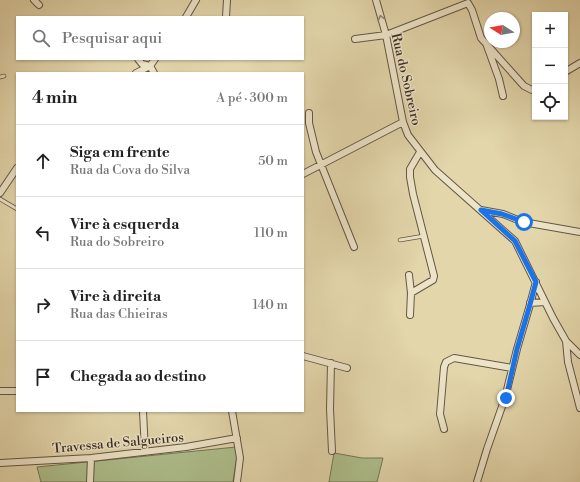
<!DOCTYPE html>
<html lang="pt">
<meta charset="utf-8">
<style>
body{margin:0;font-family:"Libre Bodoni",serif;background:#f2f2f2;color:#222}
.controls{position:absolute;right:12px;top:12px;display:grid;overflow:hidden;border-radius:0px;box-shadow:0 1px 3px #0004}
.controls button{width:36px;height:36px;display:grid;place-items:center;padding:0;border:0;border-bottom:1px solid #e0e0e0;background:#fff;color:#222;font:20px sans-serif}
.compass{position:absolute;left:484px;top:12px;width:36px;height:36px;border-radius:50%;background:#fff;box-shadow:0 1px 3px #0004;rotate:281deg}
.stop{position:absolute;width:12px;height:12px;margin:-9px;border:3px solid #1a73e8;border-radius:50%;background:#fff}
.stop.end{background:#1a73e8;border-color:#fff;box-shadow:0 1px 4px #0008}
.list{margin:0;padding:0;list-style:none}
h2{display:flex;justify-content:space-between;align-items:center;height:52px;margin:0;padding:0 16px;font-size:17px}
h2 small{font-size:13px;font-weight:400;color:#767676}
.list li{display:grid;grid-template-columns:26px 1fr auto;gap:12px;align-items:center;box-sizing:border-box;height:72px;padding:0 16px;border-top:1px solid #e0e0e0}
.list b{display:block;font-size:15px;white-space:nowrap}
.list p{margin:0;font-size:13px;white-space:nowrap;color:#767676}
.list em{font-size:13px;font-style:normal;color:#767676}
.icon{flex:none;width:22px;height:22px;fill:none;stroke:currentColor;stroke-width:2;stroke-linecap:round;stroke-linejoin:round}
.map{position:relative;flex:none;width:580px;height:482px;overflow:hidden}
.search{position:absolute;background:#fff;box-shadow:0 1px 3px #0004;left:16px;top:16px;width:288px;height:44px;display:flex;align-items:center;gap:10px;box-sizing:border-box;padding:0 14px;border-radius:0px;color:#767676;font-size:15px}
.panel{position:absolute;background:#fff;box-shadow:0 1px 3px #0004;left:16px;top:72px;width:288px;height:340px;border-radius:0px}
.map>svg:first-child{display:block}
.green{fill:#aebf8d;stroke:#747658}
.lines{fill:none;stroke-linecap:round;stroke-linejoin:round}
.lane-casing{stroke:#645646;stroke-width:4.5}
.street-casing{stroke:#645646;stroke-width:8}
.lane{stroke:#ede4c8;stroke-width:3}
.street{stroke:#ede4c8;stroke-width:6}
.oneway{stroke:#938876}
.route{stroke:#1a73e8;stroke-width:5}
.labels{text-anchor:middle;stroke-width:3;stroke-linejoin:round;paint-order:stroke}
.street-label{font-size:13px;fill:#392c24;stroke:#ede4c8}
</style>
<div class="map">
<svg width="580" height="482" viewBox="0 0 580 482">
<rect width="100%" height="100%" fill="#e3d6ab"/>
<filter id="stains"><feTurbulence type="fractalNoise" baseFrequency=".005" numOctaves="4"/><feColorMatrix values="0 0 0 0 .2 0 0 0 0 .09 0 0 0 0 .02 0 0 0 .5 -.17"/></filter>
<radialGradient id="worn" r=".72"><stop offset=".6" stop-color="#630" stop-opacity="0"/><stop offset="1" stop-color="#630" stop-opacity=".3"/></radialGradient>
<!-- green -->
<path class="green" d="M 236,447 L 237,456 L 233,482 L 41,482 L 37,467 Z
M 334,453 L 362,458 L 383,458 L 377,482 L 329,482 Z"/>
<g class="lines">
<!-- lane casing -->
<g class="lane-casing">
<path id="lane" d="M 0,77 L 4,76
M 0,199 L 17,209
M 400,240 L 424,236"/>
</g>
<!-- street casing -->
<g class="street-casing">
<path id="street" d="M 34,0 L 39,5
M 376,0 L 386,35 L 403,122 L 408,135 L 435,170 L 515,241 L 553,318 L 566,341 L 580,355
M 186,17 L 196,0
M 226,17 L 227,0
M 355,39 L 386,35 L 468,3 L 472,10 L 481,38 L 524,86 L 532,90 L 535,89
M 487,46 L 499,79 L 503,96
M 138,59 L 142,64 L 150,66
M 150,66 L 154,73
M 565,72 L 580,63
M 136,73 L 150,66 L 155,59
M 309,113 L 309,123 L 316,152 L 354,247
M 303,174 L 403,122
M 0,193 L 17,168
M 481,210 L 503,214 L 523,222 L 580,232
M 409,275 L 411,293 L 410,315
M 411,293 L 433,280 L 434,276 L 413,194 L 410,177 L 410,169 L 420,152
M 530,303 L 545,302
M 566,341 L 568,362 L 580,408
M 303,356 L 347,368
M 331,363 L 330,409 L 332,451
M 0,391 L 17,391
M 143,411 L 145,452
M 232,411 L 240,458 L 237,482
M 444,429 L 440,414 L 444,367 L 446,362 L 454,358 L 512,368
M 0,463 L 91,458 L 186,447 L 237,438
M 90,482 L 91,458
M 477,482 L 487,449 L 505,398 L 517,349 L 529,308 L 536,282"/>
</g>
<!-- lane -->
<use href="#lane" class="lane"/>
<!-- street -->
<use href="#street" class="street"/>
</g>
<!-- one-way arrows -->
<defs><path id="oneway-chevron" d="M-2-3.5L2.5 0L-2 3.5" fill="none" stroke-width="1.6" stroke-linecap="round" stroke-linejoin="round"/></defs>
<use class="oneway" href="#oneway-chevron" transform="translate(381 18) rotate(-105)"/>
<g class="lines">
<!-- route -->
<path class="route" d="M 506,398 L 517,349 L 529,308 L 536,282 L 515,241 L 481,210 L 502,214 L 524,222"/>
</g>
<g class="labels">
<!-- street labels -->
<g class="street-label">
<text transform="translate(407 79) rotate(77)" y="5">Rua do Sobreiro</text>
<text transform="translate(118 442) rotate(-5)" y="5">Travessa de Salgueiros</text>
</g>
</g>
<rect width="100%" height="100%" filter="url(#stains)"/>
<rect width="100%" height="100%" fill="url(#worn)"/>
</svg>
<div class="controls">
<button>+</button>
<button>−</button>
<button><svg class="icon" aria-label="locate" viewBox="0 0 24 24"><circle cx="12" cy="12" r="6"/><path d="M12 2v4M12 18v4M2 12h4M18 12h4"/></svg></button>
</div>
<svg class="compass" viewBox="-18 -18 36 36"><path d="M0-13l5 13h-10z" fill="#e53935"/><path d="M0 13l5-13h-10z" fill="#767676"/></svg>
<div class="stop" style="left:524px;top:222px"></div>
<div class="stop end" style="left:506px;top:398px"></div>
<div class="search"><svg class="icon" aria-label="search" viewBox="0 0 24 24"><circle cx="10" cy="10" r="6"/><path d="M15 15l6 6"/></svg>Pesquisar aqui</div>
<section class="panel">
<h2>4 min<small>A pé · 300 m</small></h2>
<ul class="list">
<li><svg class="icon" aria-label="ahead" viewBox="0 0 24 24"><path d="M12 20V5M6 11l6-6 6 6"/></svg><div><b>Siga em frente</b><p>Rua da Cova do Silva</p></div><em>50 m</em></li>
<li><svg class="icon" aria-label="left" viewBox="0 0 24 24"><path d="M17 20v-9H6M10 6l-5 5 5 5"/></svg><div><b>Vire à esquerda</b><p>Rua do Sobreiro</p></div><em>110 m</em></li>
<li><svg class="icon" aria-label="right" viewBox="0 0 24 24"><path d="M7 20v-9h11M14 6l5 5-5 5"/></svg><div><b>Vire à direita</b><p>Rua das Chieiras</p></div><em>140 m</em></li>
<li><svg class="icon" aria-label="arrive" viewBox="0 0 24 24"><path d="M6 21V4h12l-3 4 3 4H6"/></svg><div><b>Chegada ao destino</b></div></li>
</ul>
</section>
</div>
